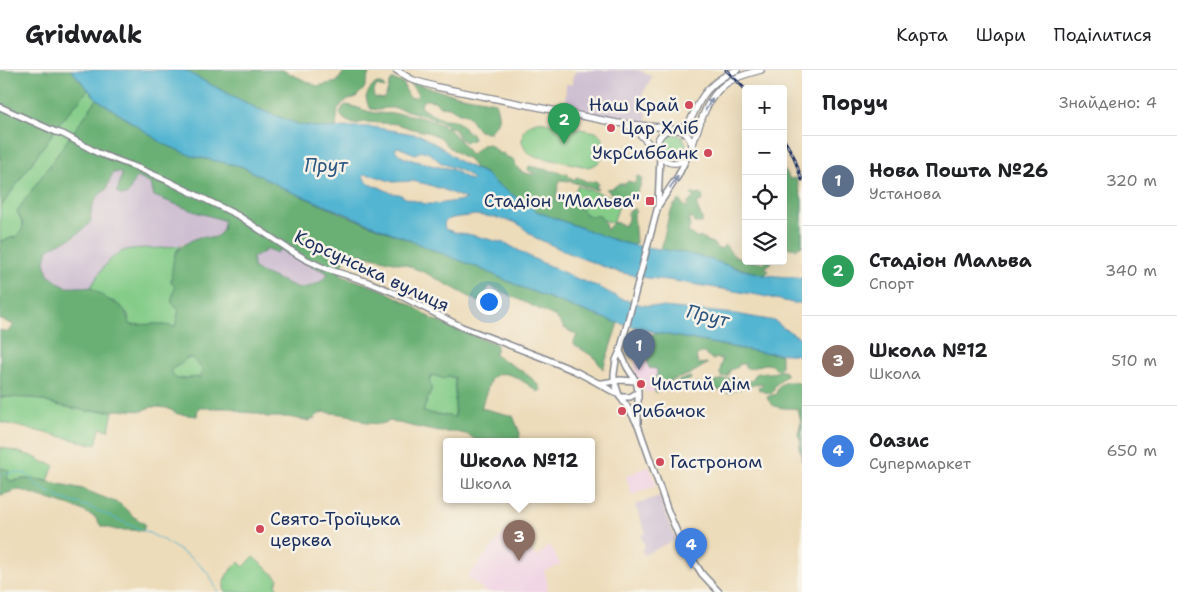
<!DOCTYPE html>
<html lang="uk">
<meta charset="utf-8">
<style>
body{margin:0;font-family:"Shantell Sans",sans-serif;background:#f2f2f2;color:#202124}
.controls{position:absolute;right:15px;top:15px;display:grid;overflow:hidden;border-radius:5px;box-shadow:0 5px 20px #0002}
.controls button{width:45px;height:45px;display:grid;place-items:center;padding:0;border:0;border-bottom:1px solid #e0e0e0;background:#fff;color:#202124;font:25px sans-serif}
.you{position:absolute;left:488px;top:231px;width:18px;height:18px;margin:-12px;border:4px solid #fff;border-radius:50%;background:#1a73e8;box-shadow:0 0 0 8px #1a73e833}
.badge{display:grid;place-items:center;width:32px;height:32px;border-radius:50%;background:#d1495b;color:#fff;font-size:16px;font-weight:700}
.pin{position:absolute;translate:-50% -41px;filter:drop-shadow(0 1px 2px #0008)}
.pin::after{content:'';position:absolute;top:26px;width:18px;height:15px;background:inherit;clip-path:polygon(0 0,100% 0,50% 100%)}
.popup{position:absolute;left:443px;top:368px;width:152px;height:65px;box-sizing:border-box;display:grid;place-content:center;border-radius:5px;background:#fff;filter:drop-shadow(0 1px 4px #0005);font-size:16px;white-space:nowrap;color:#757577}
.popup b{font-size:19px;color:#202124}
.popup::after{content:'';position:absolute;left:50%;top:100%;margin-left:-10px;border:10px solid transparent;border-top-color:#fff}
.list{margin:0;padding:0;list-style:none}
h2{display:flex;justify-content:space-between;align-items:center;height:65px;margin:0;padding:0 20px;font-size:21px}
h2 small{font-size:16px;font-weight:400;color:#757577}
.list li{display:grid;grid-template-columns:32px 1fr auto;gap:15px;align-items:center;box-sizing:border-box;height:90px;padding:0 20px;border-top:1px solid #e0e0e0}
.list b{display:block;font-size:19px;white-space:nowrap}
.list p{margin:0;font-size:16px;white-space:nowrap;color:#757577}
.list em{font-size:16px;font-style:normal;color:#757577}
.icon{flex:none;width:28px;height:28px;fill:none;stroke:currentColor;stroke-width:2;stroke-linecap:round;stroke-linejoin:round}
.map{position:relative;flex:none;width:802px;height:522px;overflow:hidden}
header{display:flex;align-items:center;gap:30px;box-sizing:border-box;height:70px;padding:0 25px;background:#fff;border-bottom:1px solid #e0e0e0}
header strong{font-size:24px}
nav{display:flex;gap:28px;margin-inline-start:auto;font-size:18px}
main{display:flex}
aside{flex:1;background:#fff}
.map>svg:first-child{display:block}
.built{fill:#f0d0e4}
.industrial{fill:#cebed1}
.green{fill:#84cc88;stroke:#507e73}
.forest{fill:#6bb074;stroke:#437069;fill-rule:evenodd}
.water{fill:#53b5d1;stroke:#377298;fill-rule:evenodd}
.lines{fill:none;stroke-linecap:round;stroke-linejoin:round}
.stream{stroke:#53b5d1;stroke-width:1}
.major-casing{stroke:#84868c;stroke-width:8}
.highway-casing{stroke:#84868c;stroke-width:8}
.major{stroke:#fff;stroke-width:5}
.highway{stroke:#fff;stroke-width:5.5}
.rail-casing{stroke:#1b2f5e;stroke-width:3}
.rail{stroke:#f7f3e8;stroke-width:1;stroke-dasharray:4;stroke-linecap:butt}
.oneway{fill:#8d97ae}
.poi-dot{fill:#d1495b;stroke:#f7f3e8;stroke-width:2}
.labels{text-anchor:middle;stroke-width:5;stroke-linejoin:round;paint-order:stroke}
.poi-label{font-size:18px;fill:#1b2f5e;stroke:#f7f3e8;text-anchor:start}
.street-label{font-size:18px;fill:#1b2f5e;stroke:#f7f3e8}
.water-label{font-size:19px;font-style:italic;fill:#2c5780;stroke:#f7f3e8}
</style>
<header>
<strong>Gridwalk</strong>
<nav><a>Карта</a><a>Шари</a><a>Поділитися</a></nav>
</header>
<main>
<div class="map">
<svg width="802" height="522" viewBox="0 0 802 522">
<rect width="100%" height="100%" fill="#f7f3e8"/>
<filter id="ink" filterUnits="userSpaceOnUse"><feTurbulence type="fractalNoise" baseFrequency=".02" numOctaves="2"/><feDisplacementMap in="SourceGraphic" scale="10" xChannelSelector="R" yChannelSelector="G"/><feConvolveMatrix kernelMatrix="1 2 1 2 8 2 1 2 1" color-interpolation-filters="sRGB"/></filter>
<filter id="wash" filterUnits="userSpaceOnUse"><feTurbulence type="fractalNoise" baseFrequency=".0096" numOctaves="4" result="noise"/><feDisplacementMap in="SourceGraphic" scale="20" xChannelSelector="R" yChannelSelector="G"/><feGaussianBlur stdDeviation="1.12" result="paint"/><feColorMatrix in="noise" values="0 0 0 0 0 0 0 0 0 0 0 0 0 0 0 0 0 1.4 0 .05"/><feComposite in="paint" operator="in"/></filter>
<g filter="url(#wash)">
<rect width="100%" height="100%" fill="#eddcba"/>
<!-- built -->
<path class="built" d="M 635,287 L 642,291 L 647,289 L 649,298 L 657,299 L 657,306 L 656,306 L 655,322 L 649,322 L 643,321 L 638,311 L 635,303 Z
M 649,396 L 656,415 L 632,425 L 626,406 Z
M 508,458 L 537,487 L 549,475 L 554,482 L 560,495 L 544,501 L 547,510 L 548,522 L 486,522 L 467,507 Z"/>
<!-- industrial -->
<path class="industrial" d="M 578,0 L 639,0 L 652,7 L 642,25 L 641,32 L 646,37 L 647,56 L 565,43 L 566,14 L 572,14 L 573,5 Z
M 119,102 L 122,104 L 121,109 L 132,113 L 137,107 L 151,114 L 178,134 L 196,142 L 224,150 L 225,154 L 224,158 L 218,165 L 212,168 L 202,166 L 181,175 L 112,188 L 103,199 L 90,218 L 65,217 L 47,204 L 45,191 L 48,179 L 75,166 L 91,150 L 89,143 L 95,132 L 101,123 L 107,120 L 113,103 Z
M 280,178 L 292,187 L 311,196 L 328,203 L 326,207 L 318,213 L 304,218 L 299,218 L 258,201 L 253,198 L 253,187 L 262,183 L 267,179 Z
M 659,426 L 670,456 L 676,469 L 644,485 L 641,480 L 645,477 L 641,465 L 646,463 L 635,435 Z"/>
<!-- green -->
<path class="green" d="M 88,20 L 97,29 L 17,141 L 23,154 L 22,161 L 15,167 L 0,171 L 0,138 L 62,50 Z
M 539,51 L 596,62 C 612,74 607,93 588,97 L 533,86 L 528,83 L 525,79 L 522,72 L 523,62 L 529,55 Z
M662 76a12 12 0 1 1 24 0a12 12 0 1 1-24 0Z
M 577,116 L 621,130 L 613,153 L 569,139 Z
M 181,175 L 175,183 L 175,217 L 179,239 L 175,257 L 158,254 L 132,255 L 129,253 L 128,244 L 115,232 L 105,229 L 98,222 L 90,218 C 98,206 105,192 117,184 C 129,176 148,179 162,178 C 169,177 175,176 181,175 Z
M 187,288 L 192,288 L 202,299 L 201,307 L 176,309 L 170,300 L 181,294 Z
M 432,305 L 445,308 L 447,306 L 455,308 L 455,347 L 423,342 L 432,317 L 429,312 Z
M 0,327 L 34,328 L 56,335 L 87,341 L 113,341 L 109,360 L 100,358 L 96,375 L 0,352 Z
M 0,377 L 32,386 L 43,392 L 54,395 L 48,411 C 35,408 25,408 13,411 L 7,409 L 6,399 L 0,398 Z
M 253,487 L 278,508 L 276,515 L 279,522 L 225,522 C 221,507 229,502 239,492 L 244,497 Z"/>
<!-- forest -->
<path class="forest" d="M 0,0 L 71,0 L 88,20 L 62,50 L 0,138 Z
M 185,0 L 282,0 L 317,16 L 337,12 L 345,0 L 370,0 L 364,19 L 356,27 L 344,32 L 338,39 L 336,57 L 323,58 L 300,55 L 258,39 L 200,9 Z
M 393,9 L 404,14 L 405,19 L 410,28 L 417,27 L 418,24 L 409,12 C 422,15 435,20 448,23 C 464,27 480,29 495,32 C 497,38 500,47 497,53 C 495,56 491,59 489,63 L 479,61 L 473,54 L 471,49 L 464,43 L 459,43 L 449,37 L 440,36 L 434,31 L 428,30 L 424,30 L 422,32 L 421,38 L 429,43 L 439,48 L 454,50 L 462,55 L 467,62 L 472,63 L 473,68 L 472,71 L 465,72 L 459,68 L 454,58 L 447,57 L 446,54 L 420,44 L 396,38 L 385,38 L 380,40 L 371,39 L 368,35 L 366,27 L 370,19 L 376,13 L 383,15 L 385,18 L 376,16 L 373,24 L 375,28 L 379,28 L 383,29 C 390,22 386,15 393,9 Z
M 97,29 L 164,74 L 192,86 L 241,96 L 285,119 L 340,143 L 479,198 L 521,217 L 573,237 L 618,253 L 603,299 L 594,287 L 573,274 L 577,265 L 564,258 L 556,247 L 490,216 L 479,232 L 426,203 L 406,195 L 347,181 L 340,205 L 383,220 L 413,236 L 432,249 L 454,259 L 497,274 L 495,285 C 507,293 537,307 541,320 L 538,322 C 529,315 511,301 499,304 C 496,305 494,307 491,308 L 481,338 L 513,346 L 520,363 L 519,372 L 478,372 L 469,365 L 457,362 L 441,362 L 424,359 L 390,351 L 381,354 L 367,353 L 349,345 L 324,342 L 319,344 L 314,349 L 309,351 L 288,347 L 267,347 L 256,343 L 240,342 L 233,338 L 198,338 L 197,346 L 178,344 L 167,338 L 159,337 L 150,337 L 143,341 L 127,340 L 87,341 L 56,335 L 34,328 L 0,327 L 0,260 L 7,262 L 14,255 L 0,249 L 0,171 L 15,167 L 22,161 L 23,154 L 17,141 ZM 119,102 L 122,104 L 117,122 L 120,125 L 126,125 C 133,119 130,115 137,107 L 151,114 L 154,126 L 196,142 L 223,150 C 226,158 220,166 212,168 C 208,168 204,166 200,167 C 194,168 181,176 177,181 C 172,187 172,204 171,212 L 175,217 L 171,232 L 179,239 L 175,257 L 158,254 L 132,255 L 129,253 C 126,236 120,236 107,229 C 101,226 97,220 91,218 C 82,215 71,219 64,216 C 58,213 53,208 48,205 L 45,191 L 48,179 C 64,171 80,166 91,151 C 89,139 96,125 106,120 L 113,103 ZM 268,179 L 277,183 L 280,179 L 292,187 L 328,203 C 323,213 309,218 299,218 L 258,201 L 253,198 L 253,187 L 262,183 ZM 187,288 L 192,288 L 202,299 L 201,307 L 176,309 L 170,300 L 181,294 ZM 432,305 L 445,309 L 448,306 L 455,308 L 455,347 L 423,342 L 432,317 L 429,312 Z
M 346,35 C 356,36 366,42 376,43 C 385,44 395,43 404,44 C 417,46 446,53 454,64 C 460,70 465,78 471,85 L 482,75 L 489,74 L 500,84 L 503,83 L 505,86 L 513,89 C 514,91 515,94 517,97 C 520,103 530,105 536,104 L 528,100 L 529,96 L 567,104 L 573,110 L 577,107 L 588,112 L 596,111 L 599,114 L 595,116 L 598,118 L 597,120 L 569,111 L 561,110 L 558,116 L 556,130 L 581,139 C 585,146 592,147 599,145 L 605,153 L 606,159 L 607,160 C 613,151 615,151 624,156 L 628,150 L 628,142 L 635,138 L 636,141 L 634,144 L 634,147 L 636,173 L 632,175 L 598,165 L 583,158 L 552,148 L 538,142 L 509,124 L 495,113 L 486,104 L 475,98 L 468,88 L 463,87 L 449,77 L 440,67 L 427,62 L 409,58 L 398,54 L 366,52 L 353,54 L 345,50 L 342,47 L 340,43 L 343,37 Z
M 783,99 L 788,105 L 788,107 L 791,109 L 796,108 L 802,130 L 802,176 L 796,179 L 785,177 L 783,179 L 783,157 L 786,154 L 786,151 L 783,138 Z
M 640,106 L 642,109 C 638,132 621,134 606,119 L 613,118 L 618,114 L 625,114 L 628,111 L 634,113 L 636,112 L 636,107 Z
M 693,123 L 697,125 L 700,124 L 702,125 L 703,130 L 697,133 C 696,141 704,146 702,153 L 694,153 L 692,148 L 688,148 L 690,155 L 688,162 L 698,169 L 699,167 L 714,174 L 716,178 L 721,179 L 725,175 L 734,186 L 746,189 L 746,191 L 764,193 L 766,191 L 773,191 L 765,197 L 768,201 L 765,205 C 730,197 697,184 661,180 L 669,145 L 674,135 L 680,130 L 685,137 L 689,136 L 687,133 L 694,128 L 691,125 Z
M 658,263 L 736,278 L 781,285 L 781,297 L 778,300 C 776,299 773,297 771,295 C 762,291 754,301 745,298 L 745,294 L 739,294 L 738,297 L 730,300 L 728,306 L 721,307 L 720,303 L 722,289 L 717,288 L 713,290 L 704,283 L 700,283 L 696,287 L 698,293 L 699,294 L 707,293 L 707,294 L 690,304 L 664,313 L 658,322 L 655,322 L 656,306 L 657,306 L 657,299 L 649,298 L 647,290 L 642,291 L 635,287 L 636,285 L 633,283 L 632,280 L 641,276 L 642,267 Z
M 779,301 L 783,301 L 786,303 L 786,305 L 774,317 L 774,320 L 771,324 L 759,320 L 758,317 L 763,315 L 762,313 C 751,316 740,317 730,323 L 707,317 L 701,318 L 668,320 L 665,320 L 664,319 L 665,317 L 671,313 L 690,307 L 691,308 L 691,309 L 681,314 L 683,316 L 694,315 L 699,313 L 701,315 L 713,314 L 714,311 L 733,308 L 747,312 L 753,310 L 755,304 C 764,301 769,305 779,301 Z
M 785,312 L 794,312 L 802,314 L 802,391 L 801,382 L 799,379 L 801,371 L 798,365 L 801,353 L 798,339 C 786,337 772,341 767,327 L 776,324 L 779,316 Z
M 0,398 L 6,399 L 9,401 L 7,409 L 12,411 L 22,409 L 37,409 L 83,419 L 120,434 L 134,447 L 145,454 L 143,461 L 132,460 L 117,460 L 101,456 L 95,447 L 79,439 L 21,420 C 13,420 8,424 0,425 Z"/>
<!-- water -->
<path class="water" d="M 71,0 L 185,0 L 200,9 L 258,39 L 300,55 L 323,58 L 351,57 L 372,57 L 420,65 L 442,78 L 460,92 L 486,104 L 495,113 L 538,142 L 617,171 L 632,175 L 680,182 L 706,188 L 736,198 L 765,205 L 802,208 L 802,233 L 793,233 L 758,225 L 668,210 L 648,208 L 618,202 L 573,185 L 534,167 L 520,155 L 514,152 L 493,147 L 475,145 L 453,148 L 447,150 L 444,153 L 445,159 L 454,162 L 472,165 L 507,174 L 532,188 L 580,210 L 599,217 L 619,228 L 642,235 L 736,244 L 775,251 L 782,257 L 802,269 L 802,285 L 759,282 L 658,263 L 618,253 L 573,237 L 521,217 L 479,198 L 431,179 L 285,119 L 241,96 L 192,86 L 164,74 L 97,29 ZM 398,77 L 415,84 C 420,82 423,80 427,82 C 432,84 436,89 440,92 C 451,98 465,100 473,109 L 472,110 L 468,109 L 453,100 L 447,98 L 438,97 L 405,88 C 401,86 397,83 395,79 ZM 365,104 L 375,106 L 393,112 L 412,111 L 426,114 L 442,119 L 466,129 L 465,130 L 435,134 L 426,134 L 406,128 L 399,124 L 391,123 L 379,117 L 373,116 L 366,111 L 363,106 Z"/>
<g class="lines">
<!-- stream -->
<path class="stream" d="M 0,405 L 15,402 L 27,404 L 39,417 L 60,428 L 89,437 L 149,463 L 165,471 L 194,490 L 209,504 L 218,522"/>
</g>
</g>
<g filter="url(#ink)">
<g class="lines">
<!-- major casing -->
<g class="major-casing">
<path id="major" d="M 0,37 L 56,62 L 63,64 L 98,83 L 138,98 L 166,110 L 239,146 L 290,180 L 305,189 L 324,198 L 368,212 L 395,223 L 462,257 L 546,289 L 575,301 L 596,312 L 619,325
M 660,86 L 658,136 L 620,281 L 616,290 L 614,304 L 614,310 L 619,325 L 630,341 L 638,355 L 668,441 L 680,469 L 702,504 L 719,522
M 658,136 L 678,106 L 688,85
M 620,281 L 627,297 L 636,311 L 638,321 L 638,354
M 599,313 L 603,313 L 620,310 L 636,311
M 620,327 L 630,327 L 637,323"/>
</g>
<!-- highway casing -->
<g class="highway-casing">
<path id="highway" d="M 396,0 L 413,10 L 437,17 L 617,53 L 659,57 L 672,60
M 628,55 L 639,63 L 657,82
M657 76a17 17 0 1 1 34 0a17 17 0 1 1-34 0Z
M 677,60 C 694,53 692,43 701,29 C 709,16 722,6 737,0
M 691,79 C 700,55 706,23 732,10 C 741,5 751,3 761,0"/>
</g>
<!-- major -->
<use href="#major" class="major"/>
<!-- highway -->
<use href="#highway" class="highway"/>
<!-- rail casing -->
<g class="rail-casing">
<path id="rail" d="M 726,0 L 746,20
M 783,68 L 794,87 L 802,110"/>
</g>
<!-- rail -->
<use href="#rail" class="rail"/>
</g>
<!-- one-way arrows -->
<defs><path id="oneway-solid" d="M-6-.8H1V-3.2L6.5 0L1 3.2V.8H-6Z" transform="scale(1.25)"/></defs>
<g class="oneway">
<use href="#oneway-solid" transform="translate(709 34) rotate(-60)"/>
<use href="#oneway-solid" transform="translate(674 112) rotate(-55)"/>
</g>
</g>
<!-- markers -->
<g class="poi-dot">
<circle cx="689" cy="35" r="5"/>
<circle cx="611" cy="58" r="5"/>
<circle cx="708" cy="83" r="5"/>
<rect x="645" y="126" width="10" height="10" rx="2.5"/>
<circle cx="641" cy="314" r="5"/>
<circle cx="622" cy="341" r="5"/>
<circle cx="660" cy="392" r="5"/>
<circle cx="260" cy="459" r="5"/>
</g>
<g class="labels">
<!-- poi labels -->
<g class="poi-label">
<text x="679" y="41" text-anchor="end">Наш Край</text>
<text x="621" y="64">Цар Хліб</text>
<text x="698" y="89" text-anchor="end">УкрСиббанк</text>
<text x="640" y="137" text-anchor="end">Стадіон "Мальва"</text>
<text x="651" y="320">Чистий дім</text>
<text x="632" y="347">Рибачок</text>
<text x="670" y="398">Гастроном</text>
<text x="270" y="455">Свято-Троїцька<tspan x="270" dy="21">церква</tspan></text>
</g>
<!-- street labels -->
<g class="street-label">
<text transform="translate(372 201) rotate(25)" y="6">Корсунська вулиця</text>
</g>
<!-- water labels -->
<g class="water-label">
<text x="326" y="102">Прут</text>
<text transform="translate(708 245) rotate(13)" y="7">Прут</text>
</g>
</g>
</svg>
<div class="controls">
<button>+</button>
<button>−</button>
<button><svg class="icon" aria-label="locate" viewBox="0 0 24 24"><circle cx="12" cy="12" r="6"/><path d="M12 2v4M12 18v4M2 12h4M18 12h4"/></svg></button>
<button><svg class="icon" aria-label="layers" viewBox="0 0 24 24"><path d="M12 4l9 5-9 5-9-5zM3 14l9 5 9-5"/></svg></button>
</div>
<div class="you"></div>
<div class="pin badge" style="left:639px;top:300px;background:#5c6f8a">1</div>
<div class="pin badge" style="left:564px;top:74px;background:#2e9e5b">2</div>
<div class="pin badge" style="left:519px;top:491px;background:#8d6e63">3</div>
<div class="popup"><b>Школа №12</b>Школа</div>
<div class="pin badge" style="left:691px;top:499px;background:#3f7fe0">4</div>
</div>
<aside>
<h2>Поруч<small>Знайдено: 4</small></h2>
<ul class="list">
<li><span class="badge" style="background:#5c6f8a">1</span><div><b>Нова Пошта №26</b><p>Установа</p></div><em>320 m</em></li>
<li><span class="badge" style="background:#2e9e5b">2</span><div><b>Стадіон Мальва</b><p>Спорт</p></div><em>340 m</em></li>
<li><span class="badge" style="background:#8d6e63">3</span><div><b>Школа №12</b><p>Школа</p></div><em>510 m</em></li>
<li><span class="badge" style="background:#3f7fe0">4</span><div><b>Оазис</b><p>Супермаркет</p></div><em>650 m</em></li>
</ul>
</aside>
</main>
